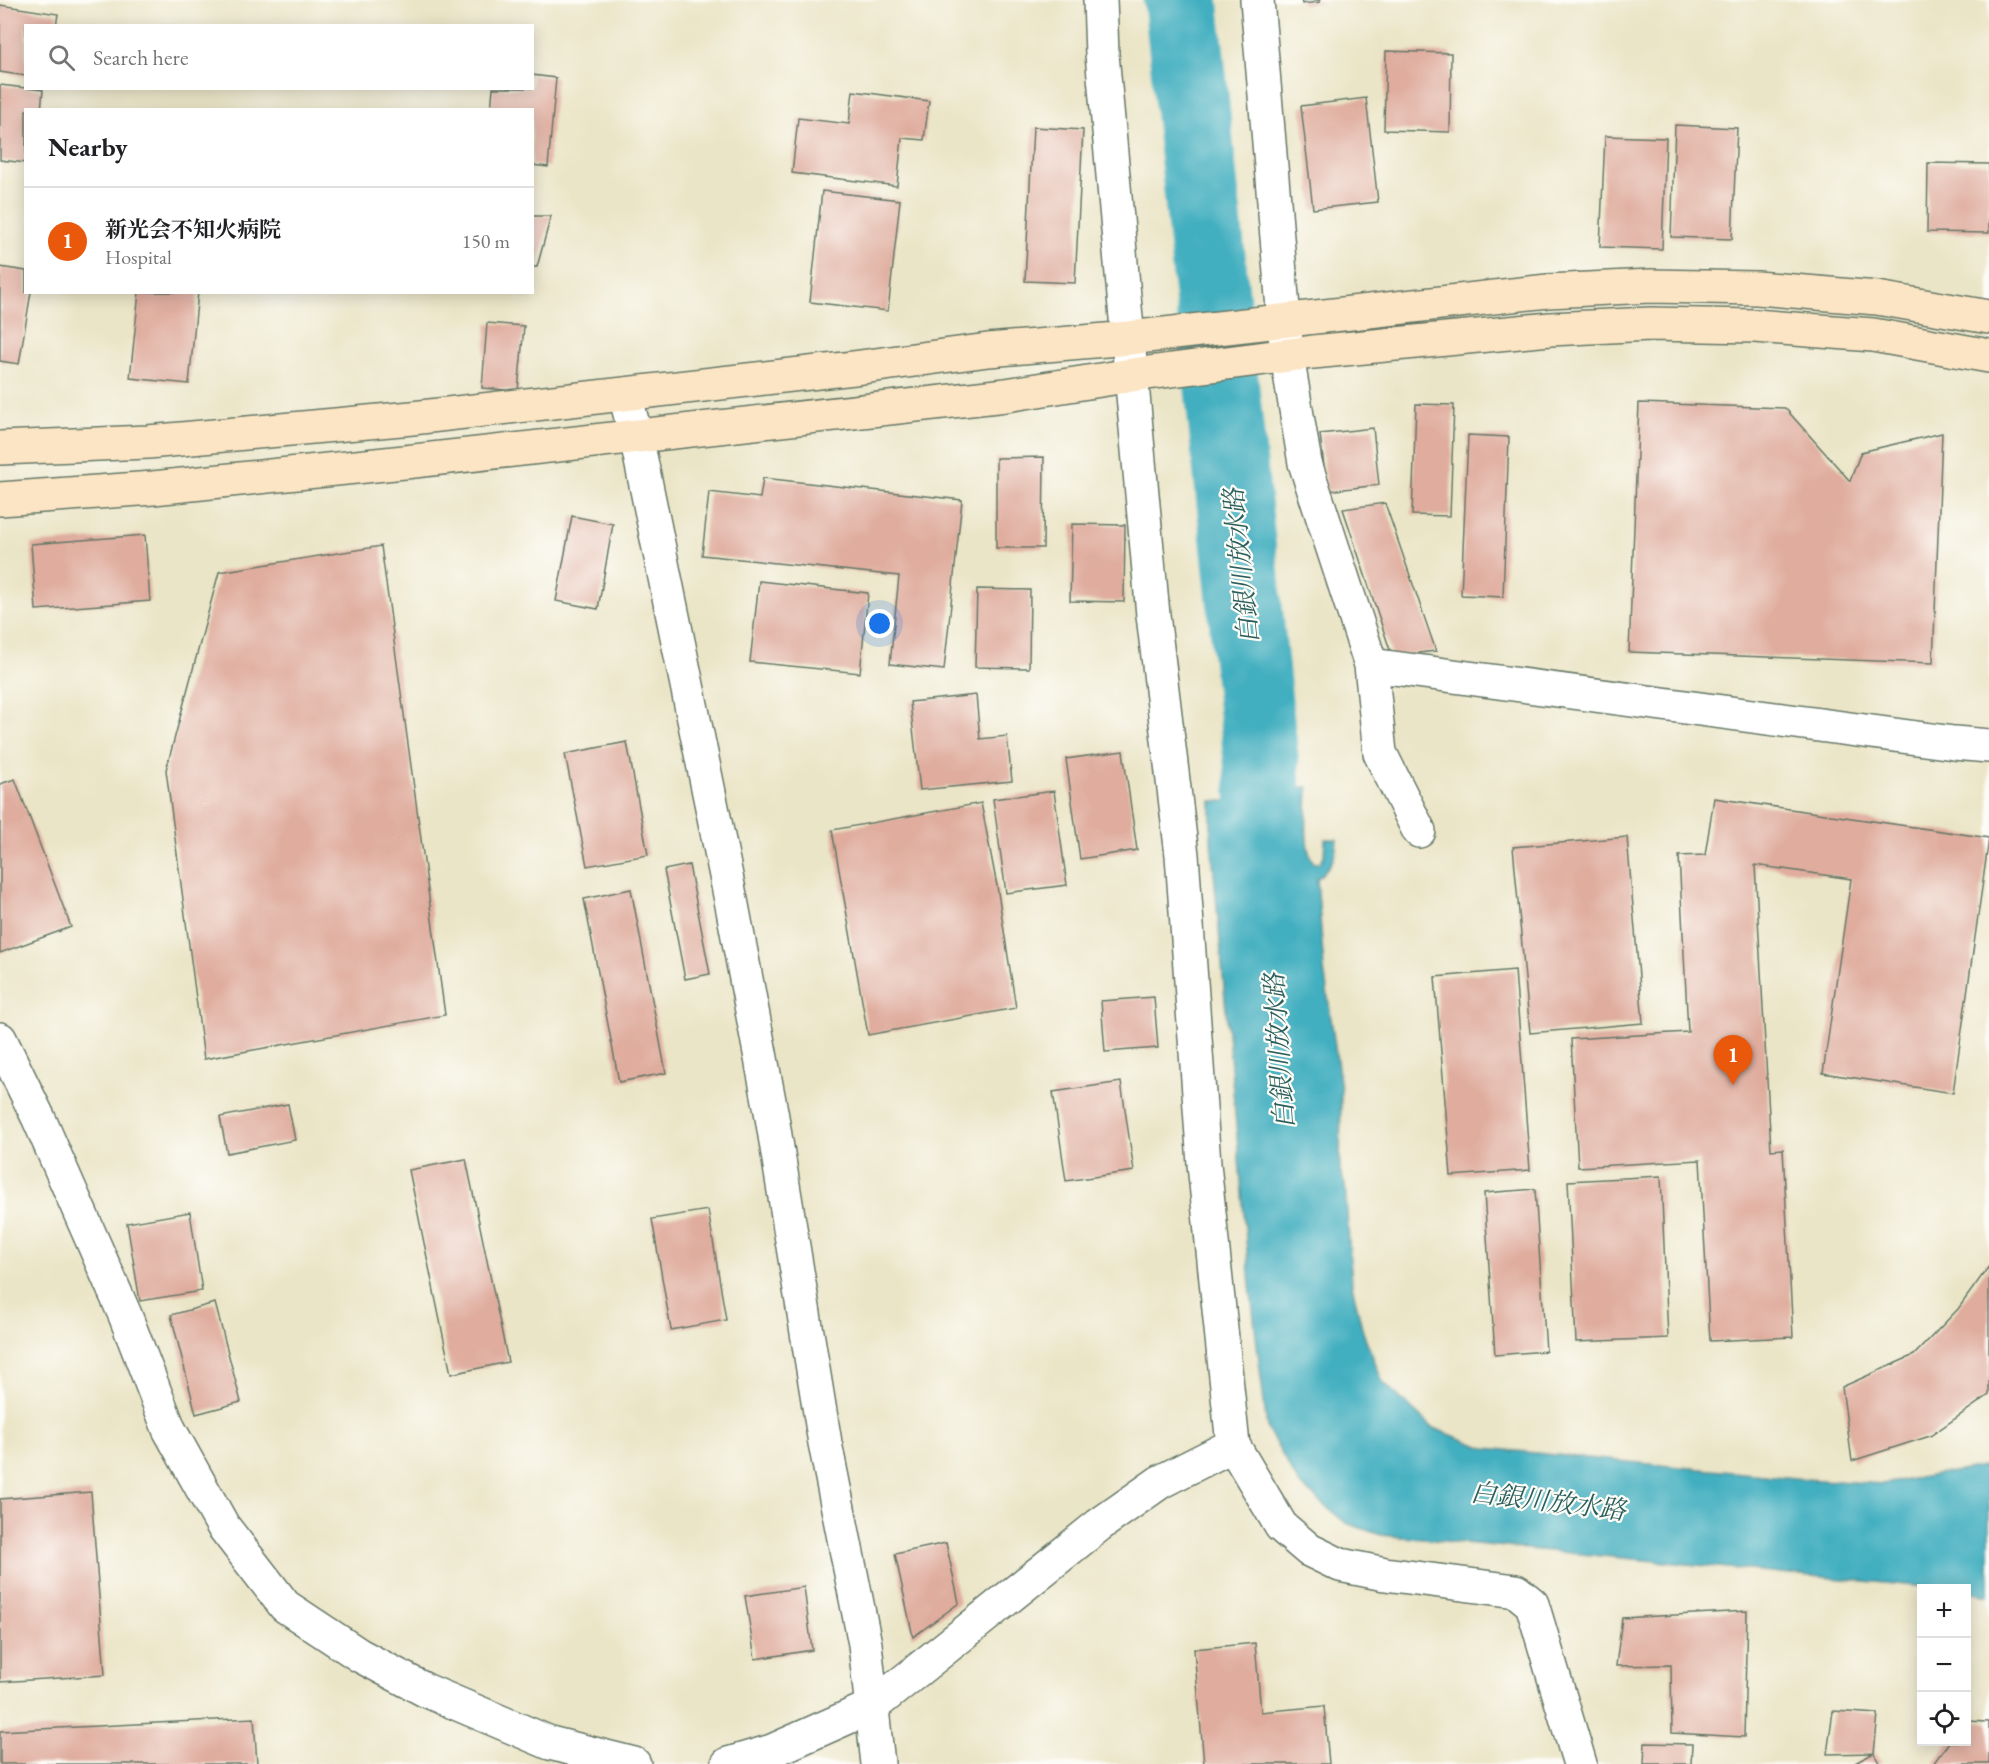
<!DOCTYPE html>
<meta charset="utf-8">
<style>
body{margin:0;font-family:"EB Garamond","Noto Serif JP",serif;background:#f6f6f6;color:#202124}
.controls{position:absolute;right:18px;bottom:18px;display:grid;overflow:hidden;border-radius:0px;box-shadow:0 3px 15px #0003}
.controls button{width:54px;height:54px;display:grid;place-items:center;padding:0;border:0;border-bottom:2px solid #e0e0e0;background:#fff;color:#202124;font:30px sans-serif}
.you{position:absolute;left:880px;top:624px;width:21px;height:21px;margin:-15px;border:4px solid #fff;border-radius:50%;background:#1a73e8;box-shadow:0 0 0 9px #1a73e833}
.badge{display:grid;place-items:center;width:39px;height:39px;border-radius:50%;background:#ea580c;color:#fff;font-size:20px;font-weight:700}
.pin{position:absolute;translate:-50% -50px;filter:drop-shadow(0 2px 3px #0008)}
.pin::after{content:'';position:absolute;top:32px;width:21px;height:18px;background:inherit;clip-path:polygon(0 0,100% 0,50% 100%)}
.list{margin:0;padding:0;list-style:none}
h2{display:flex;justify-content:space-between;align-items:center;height:78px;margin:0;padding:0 24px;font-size:26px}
h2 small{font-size:20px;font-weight:400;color:#757577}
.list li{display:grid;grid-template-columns:39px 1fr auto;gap:18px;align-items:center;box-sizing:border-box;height:108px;padding:0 24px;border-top:2px solid #e0e0e0}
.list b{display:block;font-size:22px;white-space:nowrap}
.list p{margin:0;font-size:20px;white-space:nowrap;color:#757577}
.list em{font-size:20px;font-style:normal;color:#757577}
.icon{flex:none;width:33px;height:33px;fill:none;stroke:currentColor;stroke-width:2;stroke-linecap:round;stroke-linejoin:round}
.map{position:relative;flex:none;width:1989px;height:1764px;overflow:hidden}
.search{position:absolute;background:#fff;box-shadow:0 3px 15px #0003;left:24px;top:24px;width:510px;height:66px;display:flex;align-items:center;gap:15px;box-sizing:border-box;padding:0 21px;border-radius:0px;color:#757577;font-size:22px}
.panel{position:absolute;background:#fff;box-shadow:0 3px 15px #0003;left:24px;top:108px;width:510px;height:186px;border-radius:0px}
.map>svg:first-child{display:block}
.water{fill:#42afc0;stroke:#30767a;stroke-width:1.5}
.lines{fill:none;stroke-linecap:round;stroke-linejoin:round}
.river{stroke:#42afc0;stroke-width:75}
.building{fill:#dfac9d}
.street-casing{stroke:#667867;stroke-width:36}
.secondary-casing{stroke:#667867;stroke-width:36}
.street{stroke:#fff;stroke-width:33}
.secondary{stroke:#fce5c4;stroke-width:33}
.labels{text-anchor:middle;stroke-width:4.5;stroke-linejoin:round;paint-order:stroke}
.water-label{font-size:26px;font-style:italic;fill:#2a5f5e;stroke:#fdfcf7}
</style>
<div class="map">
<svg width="1989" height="1764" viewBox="0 0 1989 1764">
<rect width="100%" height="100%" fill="#fdfcf7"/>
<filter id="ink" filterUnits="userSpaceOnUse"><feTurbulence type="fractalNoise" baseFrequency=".0167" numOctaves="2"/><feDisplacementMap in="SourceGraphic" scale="12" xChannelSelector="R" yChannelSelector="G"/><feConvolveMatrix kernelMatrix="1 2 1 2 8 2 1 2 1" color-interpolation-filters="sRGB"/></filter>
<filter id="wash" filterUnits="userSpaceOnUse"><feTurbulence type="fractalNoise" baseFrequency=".008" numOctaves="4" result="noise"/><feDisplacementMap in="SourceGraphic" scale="24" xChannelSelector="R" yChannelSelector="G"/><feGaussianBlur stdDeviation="1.35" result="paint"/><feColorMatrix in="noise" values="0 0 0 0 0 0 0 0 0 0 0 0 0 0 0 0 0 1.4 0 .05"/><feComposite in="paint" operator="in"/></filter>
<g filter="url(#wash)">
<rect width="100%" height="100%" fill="#ebe5c7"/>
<!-- water -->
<path class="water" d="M 1290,770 L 1290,787 L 1308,787 C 1308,805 1302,849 1314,863 L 1320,862 L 1324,856 L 1325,839 L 1337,839 C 1336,860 1331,865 1317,879 L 1324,969 L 1341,1089 L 1340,1171 L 1345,1184 L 1352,1285 L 1363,1332 L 1383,1382 L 1431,1427 L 1485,1448 L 1805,1479 L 1883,1484 L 1989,1466 L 1989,1596 L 1967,1591 L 1966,1588 L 1938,1588 L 1381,1535 L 1346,1523 L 1299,1484 L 1267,1428 L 1250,1285 L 1211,839 L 1211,801 L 1238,801 L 1238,771 Z"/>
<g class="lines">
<!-- river -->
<path class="river" d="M 1181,0 L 1261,759 L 1268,874"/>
</g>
<g id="blocks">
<!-- building -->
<path class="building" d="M 1301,0 L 1320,0 L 1320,2 L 1302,4 Z
M 0,5 L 58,14 L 56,26 L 26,26 L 26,76 L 0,72 Z
M 1386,51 L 1451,53 L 1450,132 L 1384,130 Z
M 532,75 L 556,78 L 548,167 L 532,165 L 532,110 L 491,110 L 493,88 L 532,88 Z
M 0,85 L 43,90 L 41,110 L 26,110 L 26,163 L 0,160 Z
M 853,91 L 929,101 L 924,140 L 902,138 L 897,186 L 792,173 L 798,118 L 849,124 Z
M 1366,98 L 1378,202 L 1313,209 L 1301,106 Z
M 1675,125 L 1737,128 L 1732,239 L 1671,237 Z
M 1033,127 L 1083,130 L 1075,283 L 1025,281 Z
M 1605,136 L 1666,138 L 1662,249 L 1600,247 Z
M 1928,163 L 1989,164 L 1989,233 L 1927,232 Z
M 822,191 L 900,200 L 888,311 L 810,302 Z
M 532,216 L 551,216 L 537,267 L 532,267 Z
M 0,267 L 26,271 L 26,292 L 31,292 L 19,364 L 0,361 Z
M 139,292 L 198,292 L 189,384 L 130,378 Z
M 487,323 L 524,326 L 518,391 L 482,388 Z
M 1639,403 L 1785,408 L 1850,481 L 1861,452 L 1942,433 L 1933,663 L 1629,652 Z
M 1416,404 L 1454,405 L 1450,516 L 1412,515 Z
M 1373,428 L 1379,485 L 1327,491 L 1320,434 Z
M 1468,435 L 1509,437 L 1503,597 L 1461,595 Z
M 1044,457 L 1043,548 L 996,548 L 996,458 Z
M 763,478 L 962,500 L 944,670 L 890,664 L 899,576 L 702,555 L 709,492 L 760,498 Z
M 1385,503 L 1436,651 L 1392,656 L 1343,509 Z
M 572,516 L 613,524 L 598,609 L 556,601 Z
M 1072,524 L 1125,525 L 1124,602 L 1070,601 Z
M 145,535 L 150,601 L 36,610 L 31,544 Z
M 381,546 L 445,1015 L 204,1059 L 166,770 L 219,572 Z
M 759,581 L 868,593 L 860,673 L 750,662 Z
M 977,589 L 1030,590 L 1029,668 L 975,667 Z
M 976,695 L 980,739 L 1007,736 L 1012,781 L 920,790 L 910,702 Z
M 627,742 L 648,855 L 587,866 L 565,754 Z
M 1123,751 L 1137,850 L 1080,859 L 1066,759 Z
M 15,779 L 71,927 L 0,953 L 0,784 Z
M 1054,791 L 1067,885 L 1006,893 L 993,799 Z
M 1714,798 L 1989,838 L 1953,1093 L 1823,1073 L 1851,879 L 1755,865 L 1771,1150 L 1783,1149 L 1793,1337 L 1710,1341 L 1700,1160 L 1578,1167 L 1571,1039 L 1688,1032 L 1679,856 L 1705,855 Z
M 981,803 L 997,886 L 1016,1008 L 868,1035 L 832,830 Z
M 1627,837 L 1643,1023 L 1530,1033 L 1513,847 Z
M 689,865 L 710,974 L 685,979 L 664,870 Z
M 631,889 L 666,1073 L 619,1082 L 584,899 Z
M 1515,970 L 1530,1170 L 1451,1176 L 1435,977 Z
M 1154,997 L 1158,1048 L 1105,1052 L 1101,1001 Z
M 1121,1082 L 1134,1171 L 1066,1181 L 1053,1092 Z
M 288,1104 L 295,1140 L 227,1153 L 220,1117 Z
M 466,1159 L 508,1362 L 451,1374 L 409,1170 Z
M 1661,1176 L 1668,1338 L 1576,1342 L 1568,1181 Z
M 1535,1189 L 1546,1351 L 1495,1355 L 1484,1193 Z
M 708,1210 L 726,1320 L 671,1330 L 652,1219 Z
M 190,1212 L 202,1291 L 140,1301 L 127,1223 Z
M 1989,1266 L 1989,1395 L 1930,1436 L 1852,1461 L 1842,1387 L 1914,1355 L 1958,1309 Z
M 215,1303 L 241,1402 L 196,1414 L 171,1315 Z
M 91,1492 L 105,1675 L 0,1682 L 0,1499 Z
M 946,1543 L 959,1603 L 913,1637 L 895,1554 Z
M 804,1587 L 812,1650 L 755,1659 L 745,1596 Z
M 1747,1611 L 1744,1737 L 1672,1733 L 1671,1665 L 1616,1666 L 1622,1618 Z
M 1255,1643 L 1261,1712 L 1324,1706 L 1329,1764 L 1204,1764 L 1194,1649 Z
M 1833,1711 L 1878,1714 L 1874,1753 L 1827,1754 Z
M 254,1718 L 257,1764 L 0,1764 L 0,1731 Z
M 1966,1721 L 1989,1722 L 1989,1764 L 1933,1764 L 1949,1742 L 1966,1742 Z
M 1645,1743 L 1692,1744 L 1691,1764 L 1644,1764 Z
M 1874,1753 L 1881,1764 L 1853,1764 Z"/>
</g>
</g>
<g filter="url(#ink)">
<use href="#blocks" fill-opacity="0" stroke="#667867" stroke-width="1.5"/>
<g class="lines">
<!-- street casing -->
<g class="street-casing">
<path id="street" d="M 1100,0 L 1102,54 L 1153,615 L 1182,855 L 1204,1164 L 1233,1445 L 1281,1526 L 1309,1550 L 1340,1565 L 1385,1574 L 1516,1591 L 1532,1604 L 1580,1764
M 1257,0 L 1287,356 L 1305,463 L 1371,665 L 1380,753 L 1419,831
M 625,395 L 636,436 L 732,905 L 771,1111 L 825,1443 L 865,1644 L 878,1764
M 1371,665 L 1954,743 L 1989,746
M 0,1039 L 39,1119 L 125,1315 L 169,1429 L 223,1526 L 285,1606 L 359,1655 L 425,1690 L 550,1743 L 634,1764
M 728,1764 L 772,1751 L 873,1706 L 1099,1525 L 1160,1482 L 1233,1445"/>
</g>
<!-- secondary casing -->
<g class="secondary-casing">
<path id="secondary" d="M 0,448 L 148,442 L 412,418 L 854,368 L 988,350 L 1129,338 L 1548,291 L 1650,286 L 1757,288 L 1877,298 L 1989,317
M 0,499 L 153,488 L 414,461 L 1006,395 L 1132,375 L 1313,352 L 1550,329 L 1650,324 L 1755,326 L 1873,335 L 1989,356"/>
</g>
<!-- street -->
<use href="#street" class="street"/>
<!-- secondary -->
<use href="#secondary" class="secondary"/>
</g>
</g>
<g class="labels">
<!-- water labels -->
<g class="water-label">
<text transform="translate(1241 566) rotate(-96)" y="9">白銀川放水路</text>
<text transform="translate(1279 1051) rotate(-94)" y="9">白銀川放水路</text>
<text transform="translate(1548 1501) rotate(7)" y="9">白銀川放水路</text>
</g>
</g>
</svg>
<div class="controls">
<button>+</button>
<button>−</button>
<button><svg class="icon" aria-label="locate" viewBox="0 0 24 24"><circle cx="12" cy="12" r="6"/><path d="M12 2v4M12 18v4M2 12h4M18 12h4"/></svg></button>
</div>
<div class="you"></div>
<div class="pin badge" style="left:1733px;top:1085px">1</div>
<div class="search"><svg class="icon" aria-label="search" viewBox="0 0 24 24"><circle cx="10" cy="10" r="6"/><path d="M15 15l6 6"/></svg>Search here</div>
<section class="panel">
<h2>Nearby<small></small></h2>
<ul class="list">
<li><span class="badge">1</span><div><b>新光会不知火病院</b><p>Hospital</p></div><em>150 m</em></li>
</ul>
</section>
</div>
